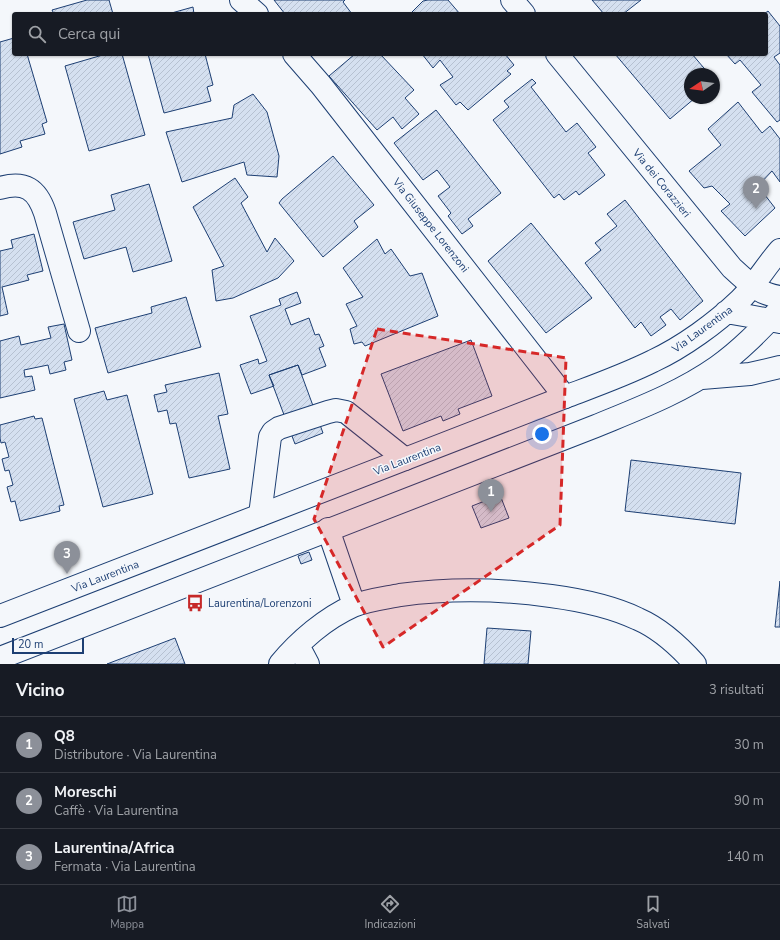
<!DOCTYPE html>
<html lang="it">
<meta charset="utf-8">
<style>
body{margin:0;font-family:"Nunito Sans",sans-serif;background:#20242c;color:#f1f3f6}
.compass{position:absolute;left:684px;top:68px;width:36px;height:36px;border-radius:50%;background:#171b24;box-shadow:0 1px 3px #0004;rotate:257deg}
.scale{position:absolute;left:12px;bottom:10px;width:72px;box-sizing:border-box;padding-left:4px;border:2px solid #1d3f73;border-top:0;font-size:11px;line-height:14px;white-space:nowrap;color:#1d3f73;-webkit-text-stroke:3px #f4f7fb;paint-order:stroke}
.you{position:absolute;left:542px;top:434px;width:14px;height:14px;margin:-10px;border:3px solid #fff;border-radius:50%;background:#1a73e8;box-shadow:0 0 0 6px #1a73e833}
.badge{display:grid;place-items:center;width:26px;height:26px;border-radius:50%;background:#8c9099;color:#fff;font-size:13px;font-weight:700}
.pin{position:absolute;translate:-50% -33px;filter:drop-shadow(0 1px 2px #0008)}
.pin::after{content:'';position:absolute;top:21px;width:14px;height:12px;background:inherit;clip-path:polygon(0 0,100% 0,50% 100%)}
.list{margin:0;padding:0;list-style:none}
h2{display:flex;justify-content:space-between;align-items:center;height:52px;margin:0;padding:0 16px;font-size:17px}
h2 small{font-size:13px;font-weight:400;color:#9ea1a6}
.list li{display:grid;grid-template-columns:26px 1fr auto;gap:12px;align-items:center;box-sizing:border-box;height:56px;padding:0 16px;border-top:1px solid #363941}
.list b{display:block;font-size:15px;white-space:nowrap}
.list p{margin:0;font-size:13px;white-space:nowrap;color:#9ea1a6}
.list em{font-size:13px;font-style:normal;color:#9ea1a6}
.icon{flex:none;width:22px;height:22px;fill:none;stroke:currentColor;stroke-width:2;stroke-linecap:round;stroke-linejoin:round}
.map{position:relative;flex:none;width:780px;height:664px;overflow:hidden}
.search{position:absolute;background:#171b24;box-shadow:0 1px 3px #0004;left:12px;right:12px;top:12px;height:44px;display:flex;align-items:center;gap:10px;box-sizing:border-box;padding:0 14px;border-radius:4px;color:#9ea1a6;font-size:15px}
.sheet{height:220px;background:#171b24}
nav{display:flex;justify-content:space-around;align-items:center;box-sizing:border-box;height:56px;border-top:1px solid #363941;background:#171b24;font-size:11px;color:#9ea1a6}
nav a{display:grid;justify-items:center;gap:2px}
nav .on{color:#8c9099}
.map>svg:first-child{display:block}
.building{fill:url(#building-hatch);stroke:#1d3f73}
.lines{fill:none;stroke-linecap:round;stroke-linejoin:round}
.minor-casing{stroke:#1d3f73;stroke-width:24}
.major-casing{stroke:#1d3f73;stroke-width:24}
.minor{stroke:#f4f7fb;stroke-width:22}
.major{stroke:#f4f7fb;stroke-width:22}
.marked{fill:#d62828;fill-opacity:0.2;stroke:#d62828;stroke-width:3;stroke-dasharray:8 5;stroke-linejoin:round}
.labels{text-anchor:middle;stroke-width:3;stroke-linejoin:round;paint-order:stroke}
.street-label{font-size:11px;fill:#1d3f73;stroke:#f4f7fb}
.poi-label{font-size:11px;fill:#1d3f73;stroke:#f4f7fb;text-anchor:start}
</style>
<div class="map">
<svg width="780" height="664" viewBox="0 0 780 664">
<defs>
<pattern id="building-hatch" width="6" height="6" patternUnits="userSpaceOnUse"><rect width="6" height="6" fill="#d5e0f0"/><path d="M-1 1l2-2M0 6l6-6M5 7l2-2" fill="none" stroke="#b6c1d1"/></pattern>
</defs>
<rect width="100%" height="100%" fill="#f4f7fb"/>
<!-- building -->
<path class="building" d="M 87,0 L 109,0 L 113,14 L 54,14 L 52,10 Z
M 274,0 L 345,0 L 343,2 L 352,14 L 285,14 Z
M 428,0 L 448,0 L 460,14 L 410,14 L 423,1 Z
M 592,0 L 641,0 L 623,14 L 604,14 Z
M 193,7 L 194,14 L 168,14 Z
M 768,11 L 780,26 L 780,53 L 774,57 L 780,65 L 780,120 L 777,122 L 752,92 L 761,85 L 740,60 L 735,64 L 726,54 L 766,54 L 766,14 L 764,14 Z
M 14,38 L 14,54 L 27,54 L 47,122 L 42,124 L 45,134 L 20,141 L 22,147 L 0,154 L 0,42 Z
M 106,54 L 122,54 L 145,135 L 89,151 L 65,66 Z
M 148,54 L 205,54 L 213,85 L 207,87 L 211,101 L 164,113 Z
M 355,54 L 380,54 L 414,90 L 405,98 L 419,114 L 402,129 L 393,117 L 377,130 L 329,76 Z
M 422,54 L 505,54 L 514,65 L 507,71 L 511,74 L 468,110 L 460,102 L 456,105 L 440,85 L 453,77 L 440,60 L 433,68 Z
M 615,54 L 692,54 L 709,74 L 690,74 L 690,98 L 695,98 L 670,119 Z
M 532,79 L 536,83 L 531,87 L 566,132 L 577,123 L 596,147 L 588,153 L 605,175 L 579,195 L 576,191 L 564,200 L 559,194 L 554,198 L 493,120 L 509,107 L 504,101 Z
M 253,94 L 267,112 L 279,156 L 277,177 L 247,175 L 244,162 L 182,182 L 166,132 L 232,118 L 234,105 Z
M 738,102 L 762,133 L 770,126 L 780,139 L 780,182 L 772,171 L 758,186 L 775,208 L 745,236 L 721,211 L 730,204 L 712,186 L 704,188 L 689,171 L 721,145 L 708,129 Z
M 436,110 L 501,193 L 468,219 L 473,226 L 462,234 L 448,216 L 451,213 L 438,196 L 450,187 L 437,170 L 423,180 L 394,143 Z
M 333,156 L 374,205 L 354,221 L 358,227 L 323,257 L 279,203 L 282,199 Z
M 235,178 L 248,197 L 241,203 L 267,252 L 275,238 L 294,261 L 278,278 L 233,298 L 216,301 L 212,270 L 224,266 L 193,207 Z
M 149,184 L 172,261 L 133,272 L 126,247 L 84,259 L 73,222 L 115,210 L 111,195 Z
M 625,200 L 703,301 L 680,320 L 671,309 L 660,317 L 666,325 L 651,336 L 641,322 L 635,328 L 585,263 L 601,250 L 595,243 L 617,226 L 607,214 Z
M 531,223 L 592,298 L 546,333 L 488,261 Z
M 34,234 L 43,271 L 27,275 L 29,280 L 2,287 L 8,314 L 0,316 L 0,251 L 13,248 L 11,240 Z
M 377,239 L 385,254 L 391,249 L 410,276 L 422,273 L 438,316 L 365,346 L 362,342 L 354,344 L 350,329 L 357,326 L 346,304 L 363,297 L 343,268 Z
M 297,292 L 301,303 L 285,309 L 291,325 L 309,318 L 315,335 L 319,334 L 324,346 L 319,348 L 326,366 L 302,375 L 298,365 L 269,375 L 274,386 L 251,394 L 240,365 L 258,359 L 259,364 L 267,361 L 250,316 L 281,305 L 279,299 Z
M 186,297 L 201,347 L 108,373 L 95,328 L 152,313 L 151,307 Z
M 64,324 L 72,360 L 64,362 L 66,370 L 50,374 L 48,365 L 24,370 L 25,377 L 32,376 L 35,390 L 0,398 L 0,341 L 19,336 L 21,345 L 51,338 L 48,327 Z
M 471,340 L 492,396 L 458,409 L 460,414 L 443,421 L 441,416 L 403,431 L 381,374 Z
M 298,365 L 323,433 L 295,444 L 269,375 Z
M 219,373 L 228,414 L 218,416 L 230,469 L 189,478 L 176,423 L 170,424 L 167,410 L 158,412 L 154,395 L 167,392 L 165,385 Z
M 104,391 L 107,400 L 127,395 L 153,494 L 103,507 L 74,399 Z
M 34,416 L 35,419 L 42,418 L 64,505 L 59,506 L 60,511 L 20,521 L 15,501 L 11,502 L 7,487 L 13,485 L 9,470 L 5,471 L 2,459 L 9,457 L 5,442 L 1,443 L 0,438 L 0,425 Z
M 631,460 L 741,473 L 735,524 L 625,511 Z
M 500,495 L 509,518 L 481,528 L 472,506 Z
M 309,552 L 312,560 L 301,564 L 298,556 Z
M 780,581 L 780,627 L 775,627 Z
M 487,628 L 531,631 L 528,664 L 484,664 Z
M 175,638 L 185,664 L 107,664 Z"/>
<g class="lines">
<!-- minor casing -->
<g class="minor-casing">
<path id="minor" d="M 241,0 L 257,14
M 512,0 L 524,14
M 294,54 L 321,85 L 565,397
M 557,54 L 732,268 C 748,282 758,294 780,297
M 0,188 C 25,181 37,189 45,213 L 79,331
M 260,515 L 270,437 L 273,432 L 279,428 L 328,412 L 336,410 L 346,412 L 405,459
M 328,529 L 354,605
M 298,645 L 308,664
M 280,664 C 299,641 326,618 353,606 C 367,600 385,598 400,595 C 451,588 501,589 551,596 C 581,600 611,606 638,619 C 661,629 679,646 695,664"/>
</g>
<!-- major casing -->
<g class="major-casing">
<path id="major" d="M 726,312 L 749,316 L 780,322
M 702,378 L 750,374 L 780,367
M 0,616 L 565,397 C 594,386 625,375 653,361 C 683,347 716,323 740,300 C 755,285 766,266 780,250
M 0,658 L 596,426 C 637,409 680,393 717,367 C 740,351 761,329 780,309"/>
</g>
<!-- minor -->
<use href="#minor" class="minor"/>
<!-- major -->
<use href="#major" class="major"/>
</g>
<!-- marked area -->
<path class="marked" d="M 377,329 L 566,358 L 560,525 L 383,647 L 314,519 Z"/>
<!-- icons -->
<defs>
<g id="bus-bare" transform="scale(1.38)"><path d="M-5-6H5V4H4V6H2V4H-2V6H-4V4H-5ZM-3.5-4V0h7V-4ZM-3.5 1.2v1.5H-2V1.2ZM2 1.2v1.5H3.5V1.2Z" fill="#c62828" stroke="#f4f7fb" stroke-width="2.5" paint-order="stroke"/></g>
</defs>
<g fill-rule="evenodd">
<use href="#bus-bare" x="195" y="603"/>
</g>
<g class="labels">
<!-- street labels -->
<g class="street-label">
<text transform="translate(662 183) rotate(51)" y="4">Via dei Corazzieri</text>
<text transform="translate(431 225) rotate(52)" y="4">Via Giuseppe Lorenzoni</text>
<text transform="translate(702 329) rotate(-36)" y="4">Via Laurentina</text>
<text transform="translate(407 459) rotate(-21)" y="4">Via Laurentina</text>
<text transform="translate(105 576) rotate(-21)" y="4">Via Laurentina</text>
</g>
<!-- poi labels -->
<g class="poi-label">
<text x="208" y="607">Laurentina/Lorenzoni</text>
</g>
</g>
</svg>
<svg class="compass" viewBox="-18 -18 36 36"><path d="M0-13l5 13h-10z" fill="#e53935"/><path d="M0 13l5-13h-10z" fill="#9ea1a6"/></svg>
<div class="scale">20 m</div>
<div class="you"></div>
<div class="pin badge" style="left:491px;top:512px">1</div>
<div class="pin badge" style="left:756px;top:209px">2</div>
<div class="pin badge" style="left:67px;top:574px">3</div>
<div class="search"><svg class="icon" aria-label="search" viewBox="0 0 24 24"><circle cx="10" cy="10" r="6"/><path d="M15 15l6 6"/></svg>Cerca qui</div>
</div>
<section class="sheet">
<h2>Vicino<small>3 risultati</small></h2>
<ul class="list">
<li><span class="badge">1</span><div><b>Q8</b><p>Distributore · Via Laurentina</p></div><em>30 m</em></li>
<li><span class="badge">2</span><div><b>Moreschi</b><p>Caffè · Via Laurentina</p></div><em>90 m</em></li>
<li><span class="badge">3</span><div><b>Laurentina/Africa</b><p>Fermata · Via Laurentina</p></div><em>140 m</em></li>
</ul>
</section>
<nav>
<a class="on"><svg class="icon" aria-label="map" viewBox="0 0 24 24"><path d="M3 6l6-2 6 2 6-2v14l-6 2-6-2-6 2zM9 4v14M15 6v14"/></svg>Mappa</a>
<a><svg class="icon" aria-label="directions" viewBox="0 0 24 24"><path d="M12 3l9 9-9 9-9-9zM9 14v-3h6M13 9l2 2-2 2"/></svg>Indicazioni</a>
<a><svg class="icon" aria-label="saved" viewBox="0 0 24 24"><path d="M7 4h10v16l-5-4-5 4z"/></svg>Salvati</a>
</nav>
